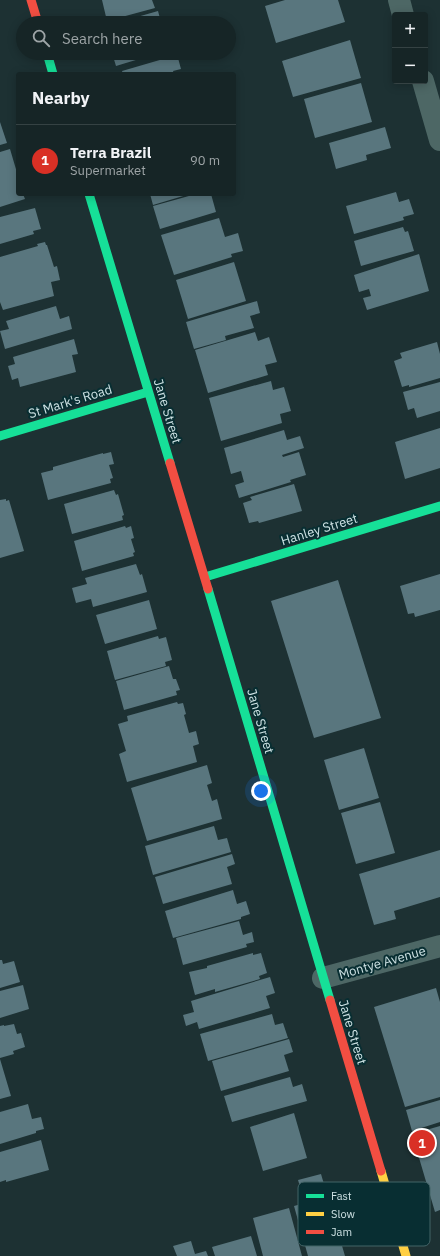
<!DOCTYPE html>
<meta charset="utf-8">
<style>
body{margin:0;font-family:"IBM Plex Sans",sans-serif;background:#1f2d2e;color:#f1f3f6}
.controls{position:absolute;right:12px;top:12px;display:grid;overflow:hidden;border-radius:4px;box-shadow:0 2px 10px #0003}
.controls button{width:36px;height:36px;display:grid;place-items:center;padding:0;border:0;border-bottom:1px solid #354243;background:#162526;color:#f1f3f6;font:20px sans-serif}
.you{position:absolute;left:261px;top:791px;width:14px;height:14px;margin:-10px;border:3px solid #fff;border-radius:50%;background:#1a73e8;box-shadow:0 0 0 6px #1a73e833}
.badge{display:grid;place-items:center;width:26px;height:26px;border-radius:50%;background:#d93025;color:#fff;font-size:13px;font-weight:700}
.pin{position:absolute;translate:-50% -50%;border:2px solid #fff;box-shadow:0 1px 4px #0006}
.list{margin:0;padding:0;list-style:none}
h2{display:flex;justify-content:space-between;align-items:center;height:52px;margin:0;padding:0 16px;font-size:17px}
h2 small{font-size:13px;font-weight:400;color:#9ea5a7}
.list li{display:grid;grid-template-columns:26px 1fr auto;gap:12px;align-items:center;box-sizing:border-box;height:72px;padding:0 16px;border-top:1px solid #354243}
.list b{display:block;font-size:15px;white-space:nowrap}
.list p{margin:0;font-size:13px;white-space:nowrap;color:#9ea5a7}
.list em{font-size:13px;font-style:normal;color:#9ea5a7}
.icon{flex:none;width:22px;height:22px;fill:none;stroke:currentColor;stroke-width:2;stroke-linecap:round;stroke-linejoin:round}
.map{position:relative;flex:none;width:440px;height:1256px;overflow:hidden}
.search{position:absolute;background:#162526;box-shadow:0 2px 10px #0003;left:16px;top:16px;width:220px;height:44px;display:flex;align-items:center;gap:10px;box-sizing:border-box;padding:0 14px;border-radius:22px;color:#9ea5a7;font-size:15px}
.panel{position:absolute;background:#162526;box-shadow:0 2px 10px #0003;left:16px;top:72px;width:220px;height:124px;border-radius:4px}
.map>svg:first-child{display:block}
.building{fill:#59767e}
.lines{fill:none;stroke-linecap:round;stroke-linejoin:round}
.street{stroke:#4d6765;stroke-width:22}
.fast{stroke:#16e098;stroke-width:9}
.slow{stroke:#ffcf43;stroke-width:9}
.jam{stroke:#f24e42;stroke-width:9}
.labels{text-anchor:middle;stroke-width:4;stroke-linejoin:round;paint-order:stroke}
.street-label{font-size:13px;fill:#cee2e4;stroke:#082e32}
.key{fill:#082e32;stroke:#436467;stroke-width:1}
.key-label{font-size:11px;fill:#cee2e4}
</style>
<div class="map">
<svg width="440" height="1256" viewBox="0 0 440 1256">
<rect width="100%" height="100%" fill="#1d3133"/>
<!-- building -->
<path class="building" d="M 102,0 L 152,0 L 155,8 L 107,21 Z
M 285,0 L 338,0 L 345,22 L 276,43 L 265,6 Z
M 158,11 L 161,22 L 167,20 L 168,23 L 116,23 Z
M 350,40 L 361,78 L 293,97 L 282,61 Z
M 112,53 L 159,53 L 116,66 Z
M 170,57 L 171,60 L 178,58 L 181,69 L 173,71 L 174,74 L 123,74 L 122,71 Z
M 361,83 L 372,122 L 315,138 L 304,99 Z
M 0,122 L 7,143 L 0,145 Z
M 385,127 L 391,148 L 366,155 L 367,160 L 336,169 L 329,143 Z
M 10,149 L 18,176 L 18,194 L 23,194 L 25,199 L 0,207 L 0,152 Z
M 396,192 L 399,202 L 409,199 L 414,214 L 403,217 L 404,220 L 354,234 L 346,206 Z
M 150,194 L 190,194 L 153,205 Z
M 196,194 L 211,194 L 216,212 L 160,229 L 153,206 Z
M 35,208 L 41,229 L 33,231 L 34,234 L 0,244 L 0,217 Z
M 219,218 L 225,237 L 238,233 L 243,251 L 231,254 L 232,257 L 174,275 L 161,235 Z
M 403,227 L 405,232 L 408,231 L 414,251 L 361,266 L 354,241 Z
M 45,242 L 46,245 L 47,245 L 54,267 L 57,266 L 60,280 L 51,282 L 54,296 L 3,310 L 0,302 L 0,257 L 38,246 L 37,244 Z
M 419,254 L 429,291 L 367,310 L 363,298 L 371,296 L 369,289 L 359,292 L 354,275 Z
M 234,262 L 246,301 L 188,319 L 176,280 Z
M 257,301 L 260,313 L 250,316 L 254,328 L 225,336 L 226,340 L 194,349 L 186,322 Z
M 56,306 L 60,319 L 69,316 L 72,329 L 5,349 L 0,331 L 9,329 L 6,321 Z
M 255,332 L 258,341 L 269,337 L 277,362 L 265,365 L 268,375 L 208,393 L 195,350 Z
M 74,339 L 78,354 L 72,355 L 76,372 L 20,387 L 18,378 L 12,380 L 8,366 L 15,364 L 13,357 Z
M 437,342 L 440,354 L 440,378 L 409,387 L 409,385 L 402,387 L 394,361 L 402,358 L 400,353 Z
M 271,381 L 273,390 L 284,387 L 291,411 L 280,414 L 282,423 L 221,441 L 209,398 Z
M 440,382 L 440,411 L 417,418 L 414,408 L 408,410 L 403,392 Z
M 440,428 L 440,468 L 405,479 L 395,442 Z
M 284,430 L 287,440 L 300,436 L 304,448 L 282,455 L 283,457 L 299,452 L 306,475 L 290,480 L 291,482 L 239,498 L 235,485 L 244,482 L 241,471 L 231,474 L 224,448 Z
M 111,452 L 114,464 L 109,465 L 113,478 L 110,479 L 111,483 L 48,500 L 41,473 L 53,470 L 53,467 L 103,453 L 103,454 Z
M 294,484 L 302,511 L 259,523 L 258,521 L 249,523 L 243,503 L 252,500 L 250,497 Z
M 114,490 L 116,495 L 118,494 L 124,515 L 122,516 L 123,520 L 72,534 L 64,504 Z
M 6,499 L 6,501 L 9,500 L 24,551 L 0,558 L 0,500 Z
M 125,526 L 126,528 L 131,526 L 134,538 L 131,539 L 135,552 L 133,553 L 134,556 L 82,571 L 74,541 Z
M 136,564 L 140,575 L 142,574 L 147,592 L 93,607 L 91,599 L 76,603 L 72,588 L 87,584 L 85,578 Z
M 440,574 L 440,610 L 415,617 L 414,613 L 408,614 L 400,586 Z
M 338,580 L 381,718 L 314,738 L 271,601 Z
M 149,600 L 157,629 L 105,644 L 96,615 Z
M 158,636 L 159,639 L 166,637 L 172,660 L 165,662 L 166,666 L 115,680 L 107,651 Z
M 169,666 L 173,679 L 176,679 L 180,690 L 176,691 L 177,695 L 124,710 L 116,681 Z
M 177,702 L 178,704 L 183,703 L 186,714 L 184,715 L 189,733 L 196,731 L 199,744 L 193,746 L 197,762 L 127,782 L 119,754 L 126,751 L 118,724 L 128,721 L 127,716 Z
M 364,748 L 379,798 L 339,810 L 324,760 Z
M 207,765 L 212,783 L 207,785 L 212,801 L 217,799 L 222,819 L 147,841 L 131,788 Z
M 380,802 L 395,853 L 356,864 L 341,813 Z
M 214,826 L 218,840 L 227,838 L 231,852 L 153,875 L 145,846 Z
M 440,850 L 440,897 L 394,911 L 396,919 L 374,925 L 359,874 Z
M 232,854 L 235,864 L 227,867 L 232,884 L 163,904 L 155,877 Z
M 233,890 L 237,904 L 246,901 L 250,914 L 241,917 L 241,919 L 173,938 L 165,911 Z
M 239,921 L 243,935 L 252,932 L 254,942 L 246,944 L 247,947 L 183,965 L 176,938 Z
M 253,953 L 253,955 L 261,953 L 267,973 L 259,976 L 260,979 L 215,992 L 215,989 L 195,995 L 189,972 L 207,968 L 207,966 Z
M 0,960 L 2,960 L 3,964 L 14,961 L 20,982 L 0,988 Z
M 270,977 L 275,993 L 266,996 L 270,1008 L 199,1029 L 197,1022 L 186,1026 L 183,1015 L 194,1012 L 191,1001 Z
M 23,985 L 29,1009 L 0,1018 L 0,991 Z
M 436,988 L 440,1002 L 440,1097 L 405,1107 L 374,1007 Z
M 272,1014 L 275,1025 L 283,1023 L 288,1038 L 208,1061 L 200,1034 Z
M 14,1024 L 17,1034 L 21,1033 L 25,1047 L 13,1051 L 14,1054 L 0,1058 L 0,1026 L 4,1025 L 4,1026 Z
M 289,1039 L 293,1052 L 284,1055 L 289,1071 L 221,1091 L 212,1061 Z
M 0,1059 L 11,1096 L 0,1099 Z
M 290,1077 L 293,1087 L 302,1084 L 307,1101 L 232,1122 L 224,1096 Z
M 440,1100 L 440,1122 L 412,1131 L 406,1110 Z
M 28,1104 L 32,1119 L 41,1117 L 44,1129 L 36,1131 L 36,1133 L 0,1144 L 0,1112 Z
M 294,1113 L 307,1158 L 263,1171 L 250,1127 Z
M 440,1126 L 440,1210 L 435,1212 L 412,1134 Z
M 41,1140 L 49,1170 L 6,1182 L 6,1180 L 0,1182 L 0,1152 Z
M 321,1174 L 345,1256 L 308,1256 L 294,1206 L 305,1203 L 298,1180 Z
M 289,1208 L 302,1256 L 263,1256 L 253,1218 Z
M 251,1236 L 257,1256 L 215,1256 L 212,1247 Z
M 191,1241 L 195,1254 L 206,1251 L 208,1256 L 177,1256 L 173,1246 Z"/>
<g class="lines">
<!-- street -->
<path class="street" d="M 399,0 L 403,15
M 423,81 L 440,140
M 323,978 L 440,946"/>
<!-- fast -->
<path class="fast" d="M 47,53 L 53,74
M 89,194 L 170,463
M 0,436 L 148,392
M 205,577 L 440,506
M 208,589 L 330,1000"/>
<!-- slow -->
<path class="slow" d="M 381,1171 L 406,1256"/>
<!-- jam -->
<path class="jam" d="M 31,0 L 38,23
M 170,463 L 208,589
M 330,1000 L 381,1171"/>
</g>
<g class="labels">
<!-- street labels -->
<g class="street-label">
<text transform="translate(70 401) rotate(-17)" y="5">St Mark's Road</text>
<text transform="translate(168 411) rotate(73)" y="5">Jane Street</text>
<text transform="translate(319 529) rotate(-17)" y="5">Hanley Street</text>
<text transform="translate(261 721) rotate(74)" y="5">Jane Street</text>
<text transform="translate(382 962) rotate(-16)" y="5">Montye Avenue</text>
<text transform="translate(353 1032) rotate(73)" y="5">Jane Street</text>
</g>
</g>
<!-- legend -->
<rect x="298" y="1182" width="132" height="64" rx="6" class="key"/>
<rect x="306" y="1194" width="18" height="4" fill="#16e098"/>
<rect x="306" y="1212" width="18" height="4" fill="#ffcf43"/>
<rect x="306" y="1230" width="18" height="4" fill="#f24e42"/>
<g class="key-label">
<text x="331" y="1200">Fast</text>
<text x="331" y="1218">Slow</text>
<text x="331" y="1236">Jam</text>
</g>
</svg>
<div class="controls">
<button>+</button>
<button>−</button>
</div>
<div class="you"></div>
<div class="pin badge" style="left:422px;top:1143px">1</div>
<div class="search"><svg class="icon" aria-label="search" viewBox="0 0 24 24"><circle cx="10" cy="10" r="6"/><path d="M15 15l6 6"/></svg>Search here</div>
<section class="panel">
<h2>Nearby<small></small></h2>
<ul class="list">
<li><span class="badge">1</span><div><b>Terra Brazil</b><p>Supermarket</p></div><em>90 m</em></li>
</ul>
</section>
</div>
